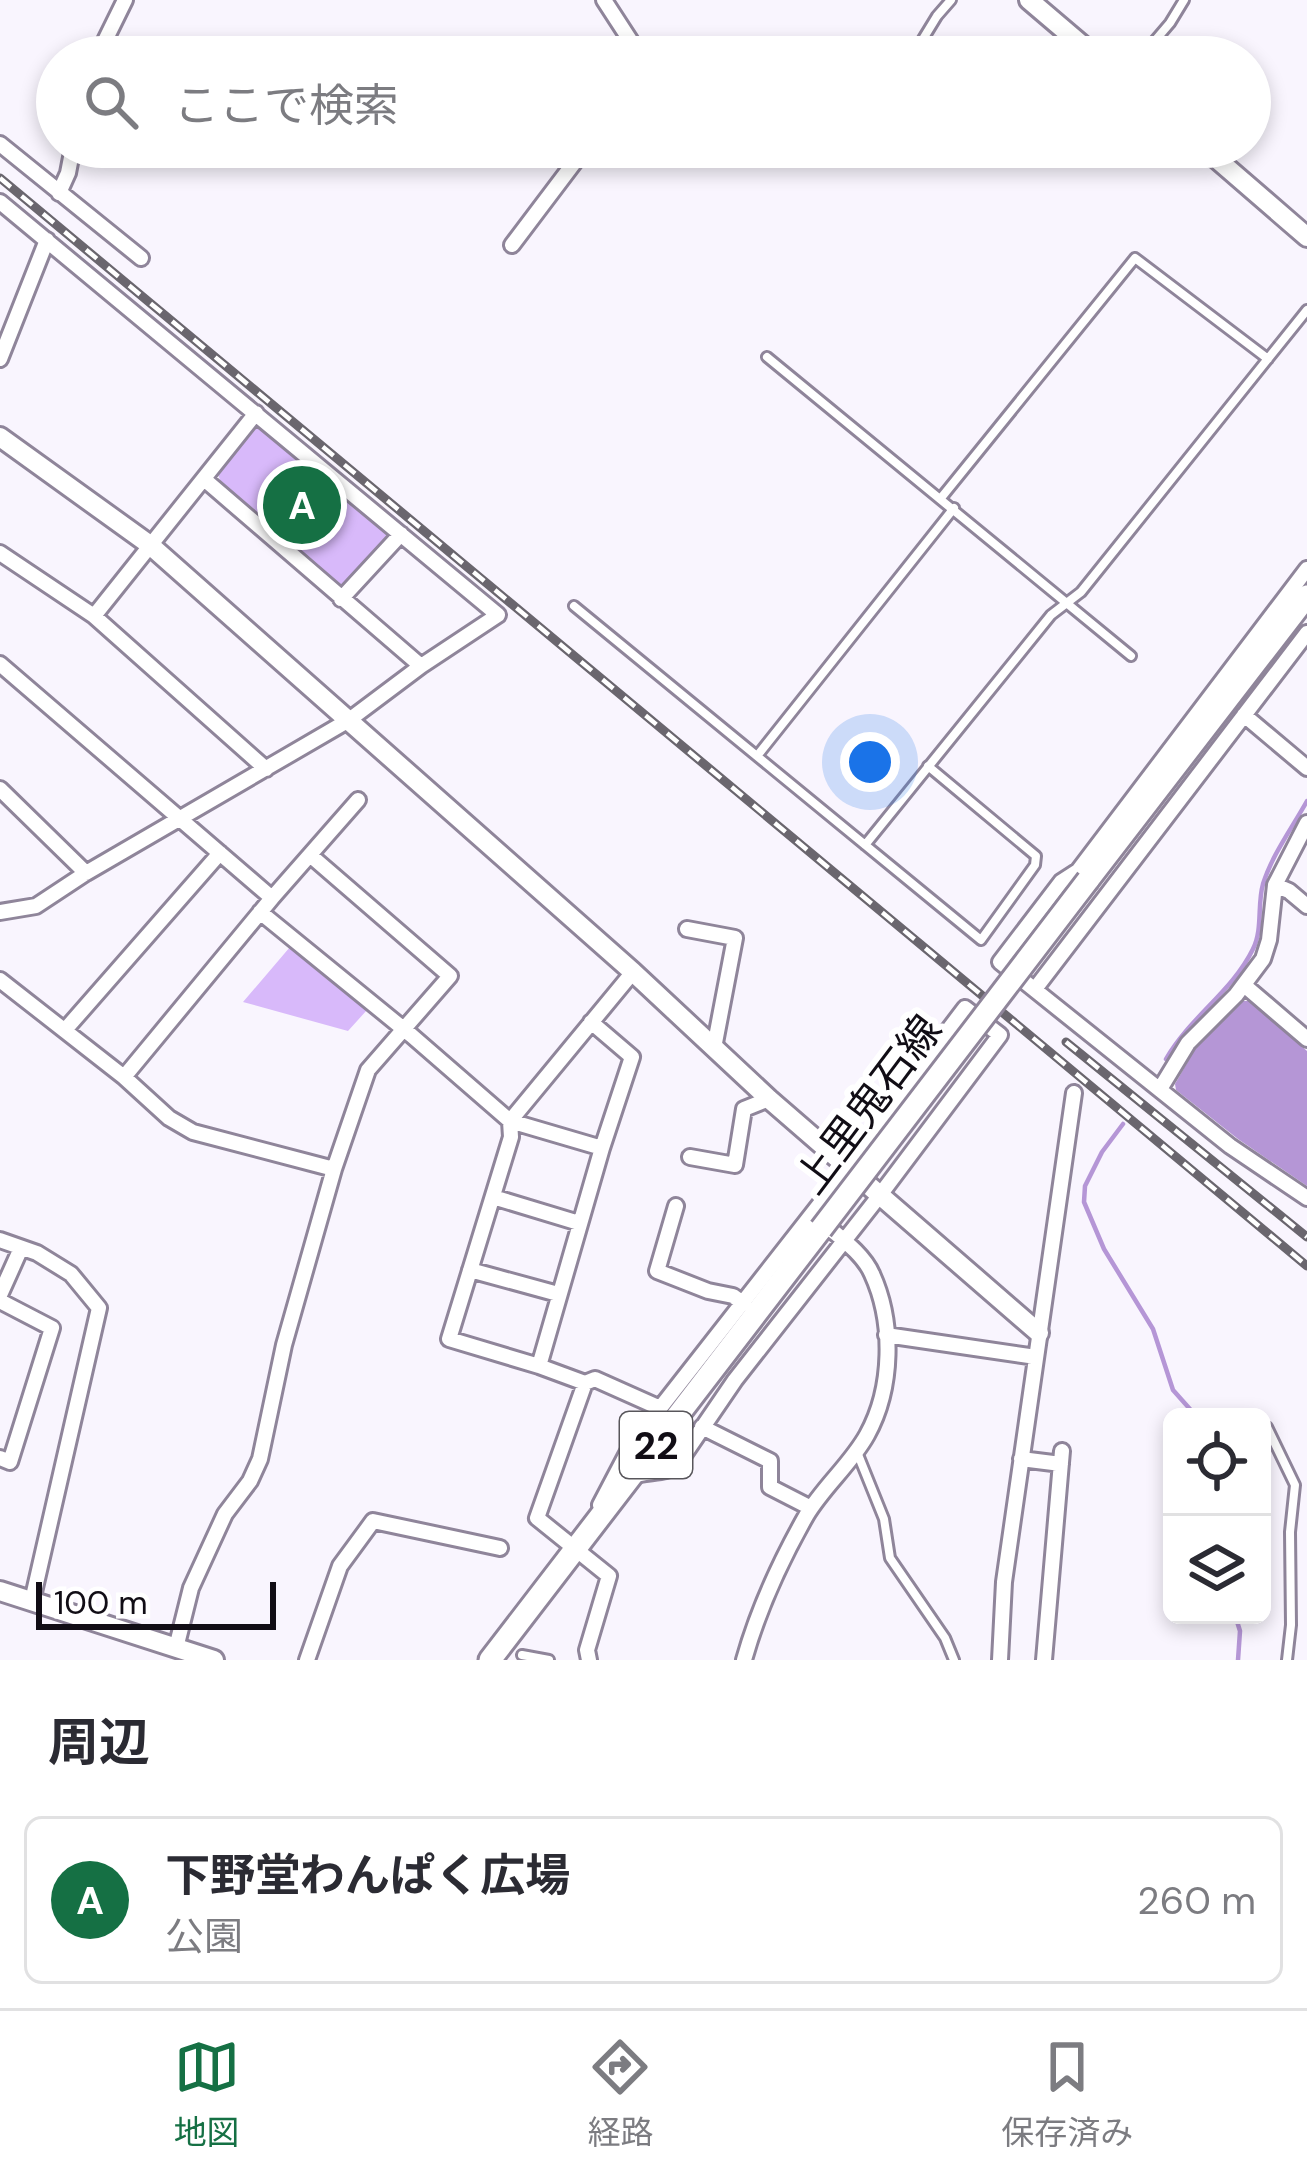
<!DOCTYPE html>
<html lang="ja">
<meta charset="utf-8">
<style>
body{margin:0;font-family:"DM Sans","Noto Sans JP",sans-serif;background:#f2f2f3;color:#2b2b33}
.controls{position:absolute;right:36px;bottom:36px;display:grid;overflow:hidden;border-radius:18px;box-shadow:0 6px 18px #0003}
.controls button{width:108px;height:108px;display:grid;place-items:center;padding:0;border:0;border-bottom:3px solid #e1e1e2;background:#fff;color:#2b2b33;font:60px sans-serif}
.scale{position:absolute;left:36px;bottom:30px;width:240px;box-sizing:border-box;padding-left:12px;border:6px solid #110d15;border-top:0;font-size:33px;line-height:42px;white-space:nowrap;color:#110d15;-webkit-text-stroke:9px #fff;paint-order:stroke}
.you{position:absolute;left:870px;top:762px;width:42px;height:42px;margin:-30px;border:9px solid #fff;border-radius:50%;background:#1a73e8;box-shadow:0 0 0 18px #1a73e833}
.badge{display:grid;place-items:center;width:78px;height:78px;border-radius:50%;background:#157044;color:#fff;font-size:39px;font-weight:700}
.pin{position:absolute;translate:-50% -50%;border:6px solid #fff;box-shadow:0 3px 12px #0006}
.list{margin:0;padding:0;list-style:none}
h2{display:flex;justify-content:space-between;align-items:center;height:156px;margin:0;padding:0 48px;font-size:51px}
h2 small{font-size:39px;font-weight:400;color:#7c7c81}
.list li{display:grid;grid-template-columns:78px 1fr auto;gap:36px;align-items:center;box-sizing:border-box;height:168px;margin:0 24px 24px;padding:0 24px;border:3px solid #e1e1e2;border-radius:18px}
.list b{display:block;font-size:45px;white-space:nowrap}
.list p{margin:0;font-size:39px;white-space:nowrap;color:#7c7c81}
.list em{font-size:39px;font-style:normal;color:#7c7c81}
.icon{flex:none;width:66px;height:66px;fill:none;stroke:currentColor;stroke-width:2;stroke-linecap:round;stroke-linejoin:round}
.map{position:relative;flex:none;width:1307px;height:1660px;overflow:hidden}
.search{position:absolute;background:#fff;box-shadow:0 6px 18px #0003;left:36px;right:36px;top:36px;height:132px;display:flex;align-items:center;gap:30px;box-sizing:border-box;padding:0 42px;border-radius:66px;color:#7c7c81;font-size:45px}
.sheet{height:348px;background:#fff}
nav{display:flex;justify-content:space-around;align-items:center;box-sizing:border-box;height:168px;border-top:3px solid #e1e1e2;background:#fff;font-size:33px;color:#7c7c81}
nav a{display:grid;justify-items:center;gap:6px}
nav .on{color:#157044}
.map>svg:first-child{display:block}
.green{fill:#d8b9fa}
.water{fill:#b596d6}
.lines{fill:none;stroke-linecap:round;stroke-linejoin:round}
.stream{stroke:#b596d6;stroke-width:4.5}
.lane-casing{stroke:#8f859a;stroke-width:14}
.street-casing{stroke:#8f859a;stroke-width:20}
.secondary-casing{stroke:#8f859a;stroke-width:24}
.primary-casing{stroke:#8f859a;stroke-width:27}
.lane{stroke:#fff;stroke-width:8}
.street{stroke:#fff;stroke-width:14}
.secondary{stroke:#fff;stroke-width:18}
.primary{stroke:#fff;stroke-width:21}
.rail-casing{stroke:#6a666e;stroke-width:9}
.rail{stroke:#fff;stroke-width:4.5;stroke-dasharray:14;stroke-linecap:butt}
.primary-bridge-casing{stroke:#8f859a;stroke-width:27;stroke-linecap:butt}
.primary-bridge{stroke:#fff;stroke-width:21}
.labels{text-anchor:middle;stroke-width:12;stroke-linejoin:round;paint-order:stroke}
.shield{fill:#fff;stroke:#58565b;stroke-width:3}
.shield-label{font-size:39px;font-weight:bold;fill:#110d15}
.street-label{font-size:42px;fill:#110d15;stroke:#fff}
</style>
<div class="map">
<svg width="1307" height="1660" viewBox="0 0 1307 1660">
<rect width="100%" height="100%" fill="#f9f5fe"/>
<!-- green -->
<path class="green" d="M 253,427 L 263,428 L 387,530 L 388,541 L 346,587 L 337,587 L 220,480 L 217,471 Z
M 290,947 L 367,1010 L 348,1031 L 243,1002 Z"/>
<!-- water -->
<path class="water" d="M 1242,1001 L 1249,1001 L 1307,1051 L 1307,1186 L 1238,1139 L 1176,1090 L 1175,1084 L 1195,1049 Z"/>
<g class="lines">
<!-- stream -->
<path class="stream" d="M 1166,1059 C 1190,1017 1232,992 1253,949 C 1263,929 1257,905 1263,884 C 1272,855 1292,828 1307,801
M 1123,1124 L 1102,1152 L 1085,1186 L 1084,1202 L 1104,1249 L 1153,1329 L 1173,1390 L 1197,1417
M 1235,1615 L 1240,1631 L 1238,1660"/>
<!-- lane casing -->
<g class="lane-casing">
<path id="lane" d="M 912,57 L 937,16 L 951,0
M 1141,57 L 1170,23 L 1184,0
M 767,357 L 1131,656
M 941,498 L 1135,258 L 1268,359
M 574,606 L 981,940 L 1035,865 L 1036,856 L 928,766
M 757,756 L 954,508
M 865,845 L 1051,615 L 1081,592 L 1307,310
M 1267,1427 L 1295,1485 L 1290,1532 L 1291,1625 L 1287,1660
M 857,1452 L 884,1519 L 890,1558 L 945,1638 L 954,1660
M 522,1655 L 549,1660"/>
</g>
<!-- street casing -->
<g class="street-casing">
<path id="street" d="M 604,0 L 641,57
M 97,57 L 125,0
M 0,144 L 141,258
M 59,193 L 68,173 L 73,147
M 0,202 L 498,615 L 421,666 L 349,720 L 86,873 L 36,906 L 0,912
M 512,245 L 586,147
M 0,359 L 47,240
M 204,479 L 421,666
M 0,553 L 94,616 L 266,769
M 1307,569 L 1078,871 L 1061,882 L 1000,962 L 1230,1146 L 1307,1198
M 341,599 L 401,534
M 94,616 L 256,413
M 0,664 L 272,898
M 1244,715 L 1307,768
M 0,789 L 86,873
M 1275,885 L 1289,891 L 1307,906
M 260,912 L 411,1035 L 510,1121 L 602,1148
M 687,929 L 735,938 L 714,1048
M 0,980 L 124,1077 L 169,1118 L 193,1132 L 334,1169
M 1244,985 L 1307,1039
M 1035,989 L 1307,633
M 65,1030 L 220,853
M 124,1077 L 272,898 L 358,800
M 1160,1089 L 1188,1043 L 1236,995 L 1263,959 L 1269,940 L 1275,885 L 1307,823
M 690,1157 L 735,1165 L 744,1109 L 769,1099
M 493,1197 L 579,1223
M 676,1206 L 657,1271 L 708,1291 L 733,1296 L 744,1304
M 0,1240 L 37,1253 L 71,1274 L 99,1308 L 32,1601
M 470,1270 L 558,1294
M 0,1295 L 21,1248
M 0,1301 L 52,1328 L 10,1462 L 0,1458
M 886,1335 L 1036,1357
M 539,1366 L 602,1148 L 632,1057 L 591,1022
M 585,1383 L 595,1379 L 660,1408
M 702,1427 L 770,1461 L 770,1487 L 811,1508
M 1021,1459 L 1061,1464
M 600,1505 L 632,1444 L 888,1117 L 899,1095 L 965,1008 L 1000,1035 L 880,1195 L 735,1380 L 677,1465 C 668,1473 646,1471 632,1476
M 176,1648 L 191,1588 L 225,1514 L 250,1481 L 260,1459 L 284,1345 L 334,1169 L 368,1070 L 450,976 L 310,855
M 307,1660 L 340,1566 L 373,1521 L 500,1548
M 589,1660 L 587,1650 L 609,1576 L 537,1518 L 585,1383 L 539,1366 L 449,1339 L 511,1137 L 510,1121 L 633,972
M 744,1660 C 758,1610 780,1562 806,1516 C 823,1487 851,1464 867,1435 C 893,1388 894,1322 872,1274 C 863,1253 838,1236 821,1221
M 1000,1660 L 1004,1582 L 1074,1093
M 1044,1660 L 1062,1451"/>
</g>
<!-- secondary casing -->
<g class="secondary-casing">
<path id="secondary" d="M 1029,0 L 1096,57
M 1203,147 L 1307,237
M 0,437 L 150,545 L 633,972 L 769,1099 L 1039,1333
M 0,1591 L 214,1660"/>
</g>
<!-- primary casing -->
<g class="primary-casing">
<path id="primary" d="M 1088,880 L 1307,596
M 490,1660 L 821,1229"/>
</g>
<!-- lane -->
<use href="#lane" class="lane"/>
<!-- street -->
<use href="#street" class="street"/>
<!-- secondary -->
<use href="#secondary" class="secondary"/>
<!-- primary -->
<use href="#primary" class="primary"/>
<!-- rail casing -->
<g class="rail-casing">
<path id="rail" d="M 0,178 L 1307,1266
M 1066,1042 L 1307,1237"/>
</g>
<!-- rail -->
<use href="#rail" class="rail"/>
<!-- primary-bridge casing -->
<g class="primary-bridge-casing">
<path id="primary-bridge" d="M 821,1229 L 1088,880"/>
</g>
<!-- primary-bridge -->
<use href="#primary-bridge" class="primary-bridge"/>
</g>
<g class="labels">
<!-- shield labels -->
<rect class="shield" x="620" y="1412" width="72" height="66" rx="9"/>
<g class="shield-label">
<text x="656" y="1459">22</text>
</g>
<!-- street labels -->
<g class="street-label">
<text transform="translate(868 1104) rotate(-53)" y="15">上里鬼石線</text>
</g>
</g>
</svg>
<div class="controls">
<button><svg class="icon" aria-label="locate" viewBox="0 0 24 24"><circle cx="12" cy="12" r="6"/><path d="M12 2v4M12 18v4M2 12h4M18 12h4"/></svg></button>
<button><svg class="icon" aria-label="layers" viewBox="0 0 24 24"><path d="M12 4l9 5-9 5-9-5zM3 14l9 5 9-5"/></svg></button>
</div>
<div class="scale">100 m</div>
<div class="you"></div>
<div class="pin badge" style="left:302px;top:505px">A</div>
<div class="search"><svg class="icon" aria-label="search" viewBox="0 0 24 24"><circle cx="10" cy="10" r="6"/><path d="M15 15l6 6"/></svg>ここで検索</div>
</div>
<section class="sheet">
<h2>周辺<small></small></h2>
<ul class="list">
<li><span class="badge">A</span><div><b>下野堂わんぱく広場</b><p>公園</p></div><em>260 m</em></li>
</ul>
</section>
<nav>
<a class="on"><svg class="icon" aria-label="map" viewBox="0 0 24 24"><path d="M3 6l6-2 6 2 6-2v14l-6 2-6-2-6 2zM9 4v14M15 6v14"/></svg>地図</a>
<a><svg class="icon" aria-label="directions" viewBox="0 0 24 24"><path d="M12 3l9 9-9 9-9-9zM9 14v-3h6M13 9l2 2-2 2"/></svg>経路</a>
<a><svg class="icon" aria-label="saved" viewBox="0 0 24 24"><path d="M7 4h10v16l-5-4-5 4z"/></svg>保存済み</a>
</nav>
